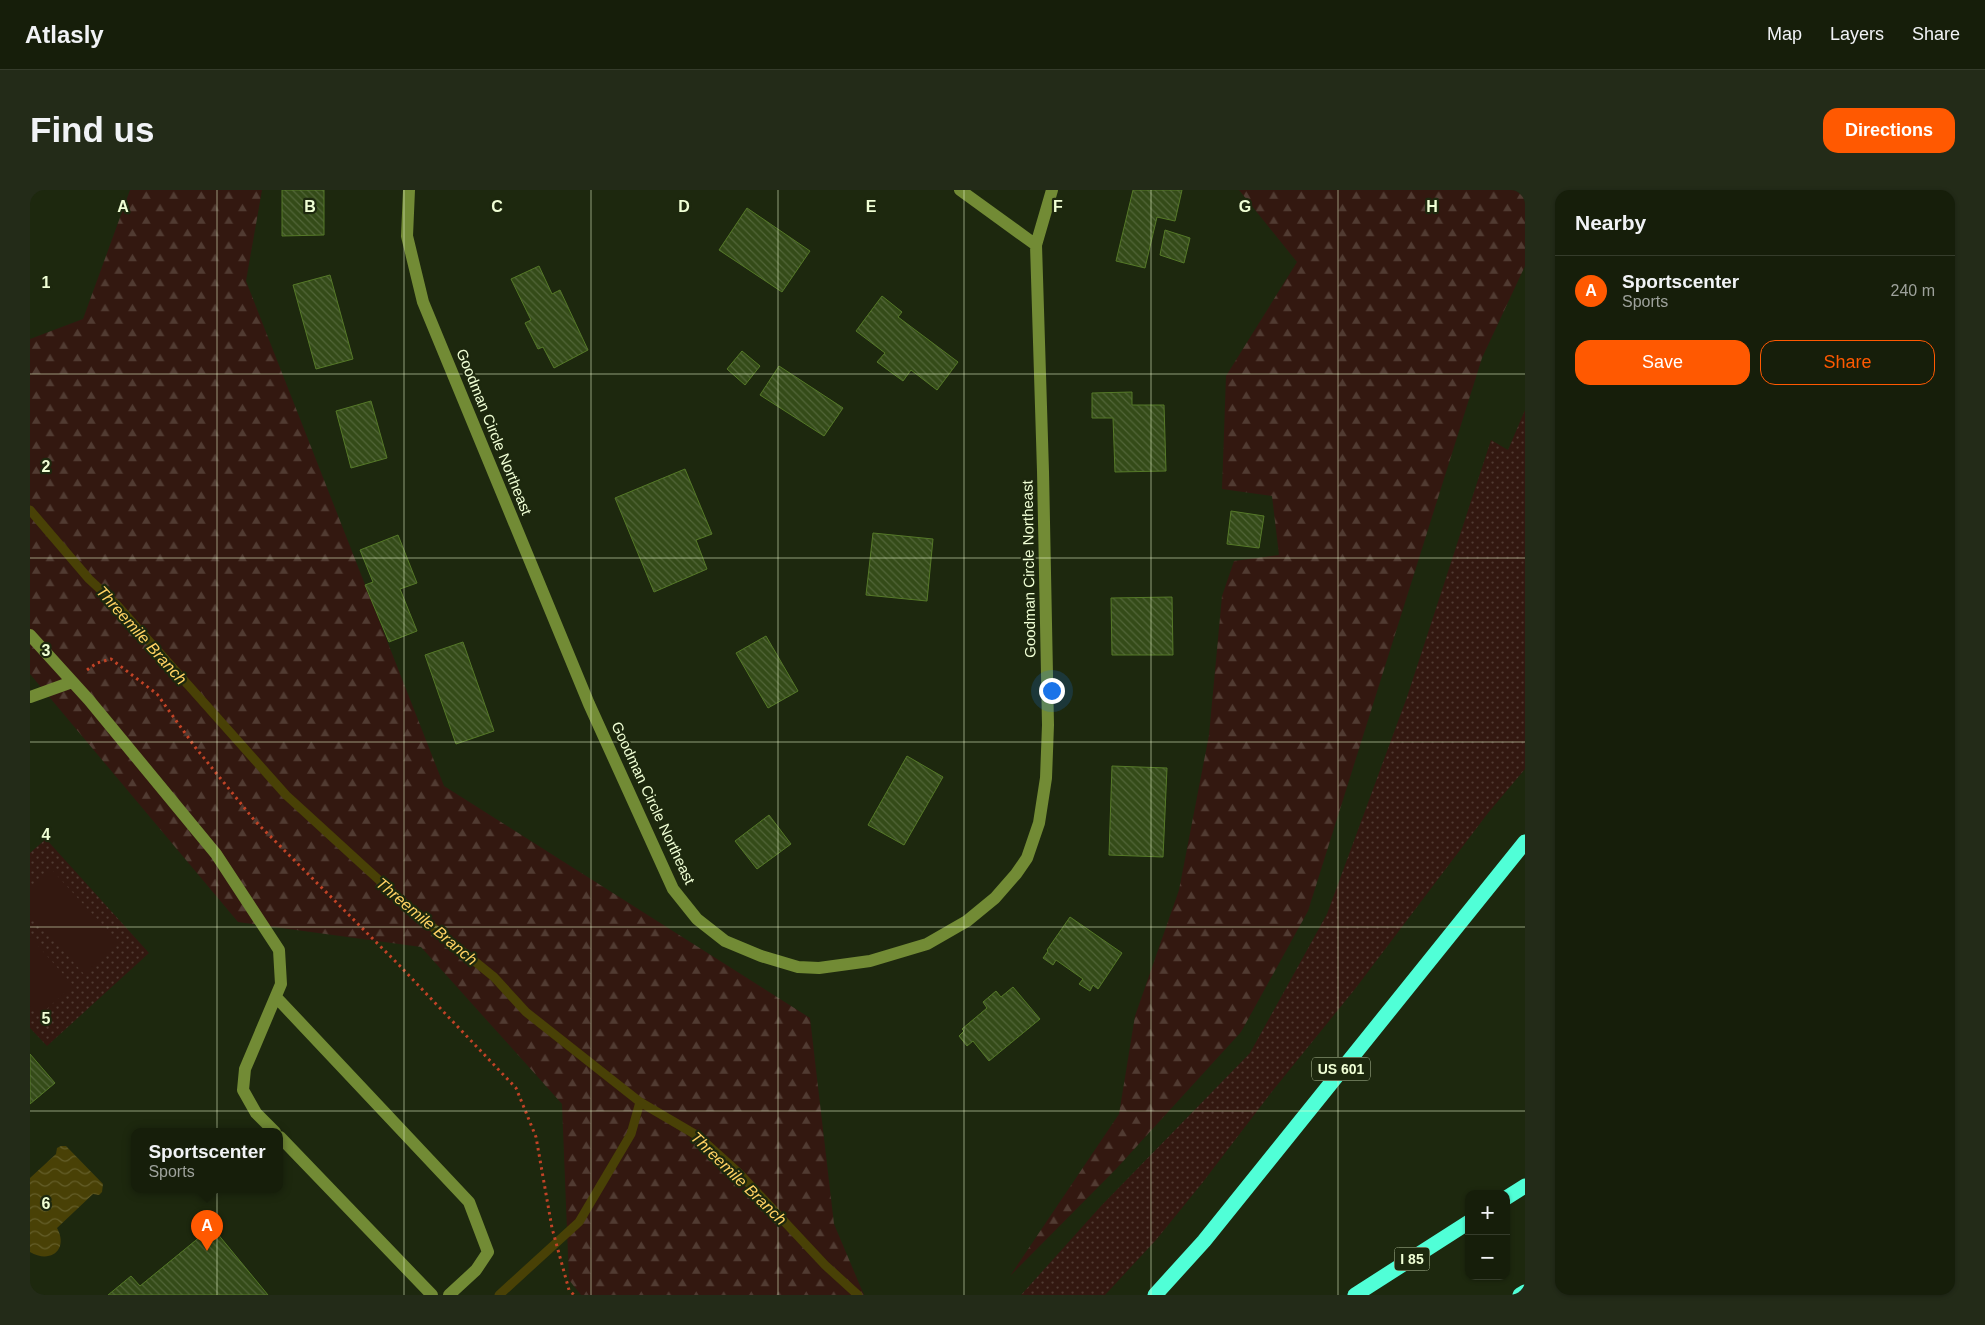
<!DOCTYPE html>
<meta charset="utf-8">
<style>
body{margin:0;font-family:Helvetica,sans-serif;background:#232b18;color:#f1f3f6}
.controls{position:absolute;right:15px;bottom:15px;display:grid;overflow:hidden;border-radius:10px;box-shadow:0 1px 4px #0004}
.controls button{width:45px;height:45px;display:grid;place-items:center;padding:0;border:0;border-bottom:1px solid #353c2b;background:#161e0a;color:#f1f3f6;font:25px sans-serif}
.you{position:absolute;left:1021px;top:500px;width:18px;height:18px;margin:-12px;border:4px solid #fff;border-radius:50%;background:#1a73e8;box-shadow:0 0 0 8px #1a73e833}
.badge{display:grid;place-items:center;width:32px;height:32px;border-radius:50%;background:#ff5901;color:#fff;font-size:16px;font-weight:700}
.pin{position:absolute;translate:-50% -41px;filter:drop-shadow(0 1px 2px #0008)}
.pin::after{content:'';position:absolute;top:26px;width:18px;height:15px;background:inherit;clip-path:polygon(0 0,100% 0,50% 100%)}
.popup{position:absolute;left:101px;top:938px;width:152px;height:65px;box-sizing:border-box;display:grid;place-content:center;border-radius:10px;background:#161e0a;filter:drop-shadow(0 1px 4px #0005);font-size:16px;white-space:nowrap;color:#9ea29c}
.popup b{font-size:19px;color:#f1f3f6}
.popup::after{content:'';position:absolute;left:50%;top:100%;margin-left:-10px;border:10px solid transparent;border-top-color:#161e0a}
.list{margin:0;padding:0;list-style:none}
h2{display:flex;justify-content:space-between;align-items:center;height:65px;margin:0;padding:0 20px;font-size:21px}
h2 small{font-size:16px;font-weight:400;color:#9ea29c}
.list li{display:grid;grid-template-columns:32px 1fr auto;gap:15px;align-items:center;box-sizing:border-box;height:70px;padding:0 20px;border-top:1px solid #353c2b}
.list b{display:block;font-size:19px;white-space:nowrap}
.list p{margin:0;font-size:16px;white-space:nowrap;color:#9ea29c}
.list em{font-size:16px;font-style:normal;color:#9ea29c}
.actions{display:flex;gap:10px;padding:15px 20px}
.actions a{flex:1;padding:11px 0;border:1px solid #ff5901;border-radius:15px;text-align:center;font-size:18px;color:#ff5901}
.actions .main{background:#ff5901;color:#fff}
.map{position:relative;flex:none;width:1495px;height:1105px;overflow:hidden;border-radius:15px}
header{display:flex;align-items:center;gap:30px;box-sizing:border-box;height:70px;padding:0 25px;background:#161e0a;border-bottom:1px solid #353c2b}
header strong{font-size:24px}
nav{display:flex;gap:28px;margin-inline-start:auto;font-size:18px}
.intro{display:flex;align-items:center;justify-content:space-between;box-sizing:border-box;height:120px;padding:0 30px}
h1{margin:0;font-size:35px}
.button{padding:12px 22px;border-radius:15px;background:#ff5901;color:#fff;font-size:18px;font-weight:700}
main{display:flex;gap:30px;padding:0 30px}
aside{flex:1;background:#161e0a;border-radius:15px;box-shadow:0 1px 4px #0004}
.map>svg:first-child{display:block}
.green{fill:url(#green-dots)}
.forest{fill:url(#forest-firs)}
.pitch{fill:#331810}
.water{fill:url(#water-waves)}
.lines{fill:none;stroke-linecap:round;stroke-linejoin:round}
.stream{stroke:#494106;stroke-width:9}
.building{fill:url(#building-back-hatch);stroke:#557928}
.path{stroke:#c24326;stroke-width:3;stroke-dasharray:2.5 4;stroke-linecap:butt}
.minor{stroke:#728b35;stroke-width:12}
.highway{stroke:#50ffd7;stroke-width:15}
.grid{fill:none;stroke:#f0ffd5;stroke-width:1;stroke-opacity:0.55}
.labels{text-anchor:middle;stroke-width:4.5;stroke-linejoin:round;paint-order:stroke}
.shield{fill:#1d280e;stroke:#b1be99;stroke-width:1}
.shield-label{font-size:14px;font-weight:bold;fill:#f0ffd5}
.street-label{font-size:15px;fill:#f0ffd5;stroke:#1d280e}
.water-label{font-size:16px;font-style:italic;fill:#ffd263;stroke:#1d280e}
.grid-label{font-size:16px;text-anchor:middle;font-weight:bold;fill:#f0ffd5;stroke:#1d280e;stroke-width:4.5;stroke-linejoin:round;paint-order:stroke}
</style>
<header>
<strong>Atlasly</strong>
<nav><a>Map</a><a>Layers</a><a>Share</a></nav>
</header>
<div class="intro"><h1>Find us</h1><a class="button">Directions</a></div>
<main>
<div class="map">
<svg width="1495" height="1105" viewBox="0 0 1495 1105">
<defs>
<pattern id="green-dots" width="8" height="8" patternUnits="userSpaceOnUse" patternTransform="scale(1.25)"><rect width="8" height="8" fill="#331810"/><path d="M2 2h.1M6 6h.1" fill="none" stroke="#513b32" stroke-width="1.8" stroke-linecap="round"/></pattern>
<pattern id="forest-firs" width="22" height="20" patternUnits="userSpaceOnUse" patternTransform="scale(1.25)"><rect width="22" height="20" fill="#331810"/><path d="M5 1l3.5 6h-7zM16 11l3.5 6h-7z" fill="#513b32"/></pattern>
<pattern id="water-waves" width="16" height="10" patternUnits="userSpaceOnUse" patternTransform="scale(1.25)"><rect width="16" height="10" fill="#494106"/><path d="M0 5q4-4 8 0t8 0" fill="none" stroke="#645e29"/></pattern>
<pattern id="building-back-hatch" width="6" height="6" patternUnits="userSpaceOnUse" patternTransform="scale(1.25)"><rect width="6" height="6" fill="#344b18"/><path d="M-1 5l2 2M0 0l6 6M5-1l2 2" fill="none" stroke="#526639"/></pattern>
</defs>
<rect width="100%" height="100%" fill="#1d280e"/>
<!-- green -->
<path class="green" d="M 1495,220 L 1495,579 L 1458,623 L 1325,799 L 1244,899 L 1173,992 L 1126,1050 L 1075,1105 L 991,1105 L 1071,1016 L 1220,863 L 1297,724 L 1377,507 L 1461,250 L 1478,260 Z
M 16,649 L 119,763 L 17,856 L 0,838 L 0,663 Z"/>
<!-- forest -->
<path class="forest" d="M 100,0 L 232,0 L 216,91 L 414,596 L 780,828 L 804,1034 L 834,1105 L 551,1105 L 539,1090 L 532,914 L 391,757 L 208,732 L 0,484 L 0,149 L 53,129 Z
M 1209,0 L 1495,0 L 1495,76 L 1452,168 L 1278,721 L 1211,842 L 1086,979 L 980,1086 L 1089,924 L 1105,826 L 1149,700 L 1179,545 L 1192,406 L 1204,371 L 1249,365 L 1242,306 L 1192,299 L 1196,186 L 1267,72 Z"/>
<!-- pitch -->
<path class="pitch" d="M 21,679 L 89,753 L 54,784 L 0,724 L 0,698 Z
M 0,747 L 43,795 L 9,826 L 0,816 Z"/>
<!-- water -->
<path class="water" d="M 31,956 L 36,956 L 73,994 L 72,1002 L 69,1005 L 63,1004 L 27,1038 C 39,1060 20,1074 0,1062 L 0,988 L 26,964 L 27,958 Z"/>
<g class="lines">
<!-- stream -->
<path class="stream" d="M 0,320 L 59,389 L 87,415 L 256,605 L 384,722 L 464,787 L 496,822 L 610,912 L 668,946 L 709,983 L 795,1075 L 828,1105
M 469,1105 L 549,1032 L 601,944 L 610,912"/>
</g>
<!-- building -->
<path class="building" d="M 252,0 L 294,0 L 294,45 L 252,46 Z
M 1103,0 L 1152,0 L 1145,31 L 1127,27 L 1115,78 L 1086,71 Z
M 717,18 L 780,61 L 752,102 L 689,60 Z
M 1135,40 L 1160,48 L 1154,73 L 1130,65 Z
M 509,76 L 522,104 L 530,100 L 558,160 L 524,178 L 513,157 L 508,159 L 495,133 L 501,130 L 481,89 Z
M 300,85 L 323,169 L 286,179 L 263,95 Z
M 852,106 L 872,122 L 868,127 L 928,172 L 907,200 L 881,180 L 873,191 L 847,172 L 855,163 L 826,141 Z
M 712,161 L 730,176 L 715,195 L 697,179 Z
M 749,176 L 813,218 L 794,246 L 730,205 Z
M 1102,202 L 1102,215 L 1134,215 L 1136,281 L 1085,282 L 1083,228 L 1062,228 L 1062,203 Z
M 341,211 L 357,268 L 321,278 L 306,221 Z
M 655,279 L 682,344 L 666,350 L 677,379 L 624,402 L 585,308 Z
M 1201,321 L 1234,326 L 1229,358 L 1197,354 Z
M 843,343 L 903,349 L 897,411 L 836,405 Z
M 368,345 L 387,393 L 370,399 L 387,441 L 359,452 L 335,395 L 343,392 L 330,360 Z
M 1142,407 L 1143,465 L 1082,465 L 1081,408 Z
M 736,446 L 768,501 L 738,518 L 706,463 Z
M 433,452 L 464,541 L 426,554 L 395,465 Z
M 877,566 L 913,587 L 874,655 L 838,635 Z
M 1082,576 L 1137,578 L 1133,667 L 1079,665 Z
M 739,625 L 761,654 L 727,679 L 705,651 Z
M 1040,727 L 1092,763 L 1068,799 L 1063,795 L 1060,801 L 1049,794 L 1053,789 L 1026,770 L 1023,775 L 1013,768 L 1018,761 L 1017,760 Z
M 983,797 L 1010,829 L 959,871 L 943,851 L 937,856 L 929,846 L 934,841 L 932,839 L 957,818 L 953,812 L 966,801 L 971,807 Z
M 0,864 L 25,893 L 0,914 Z
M 182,1037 L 238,1105 L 78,1105 L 101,1086 L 110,1096 Z"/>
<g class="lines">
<!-- path -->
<path class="path" d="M 57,480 L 67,473 L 81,469 L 127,504 L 165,557 L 225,631 L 369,775 L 486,898 L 506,947 L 522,1038 L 539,1100 L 544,1105"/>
<!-- minor -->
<path class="minor" d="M 379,0 L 377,46 L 393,112 L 559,514 L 643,699 L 667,729 L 695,751 L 731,766 L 768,777 L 789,778 L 840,771 L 897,754 L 937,731 L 965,708 L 986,684 L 997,668 L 1009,633 L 1016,588 L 1018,535 L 1013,281 L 1006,55 L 1022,0
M 930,0 L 1006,55
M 0,445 L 59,510 L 186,664 L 249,760 L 251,794 L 215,879 L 213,900 L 226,923 L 245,942
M 0,507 L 42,492
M 246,807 L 439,1012 L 458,1062 L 446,1080 L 419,1105
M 250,947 L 402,1105"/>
<!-- highway -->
<path class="highway" d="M 1476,1008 L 1495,996
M 1125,1105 L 1174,1051 L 1495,652
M 1325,1105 L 1439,1032
M 1490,1105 L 1495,1102"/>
</g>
<!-- grid -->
<path class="grid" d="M 187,0 L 187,1105M 374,0 L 374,1105M 561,0 L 561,1105M 748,0 L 748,1105M 934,0 L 934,1105M 1121,0 L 1121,1105M 1308,0 L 1308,1105M 0,184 L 1495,184M 0,368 L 1495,368M 0,552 L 1495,552M 0,737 L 1495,737M 0,921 L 1495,921"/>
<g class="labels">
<!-- shield labels -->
<g class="shield">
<rect x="1282" y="867.5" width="58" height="23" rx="4"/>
<rect x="1364.5" y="1057.5" width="35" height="23" rx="4"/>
</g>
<g class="shield-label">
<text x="1311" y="884">US 601</text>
<text x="1382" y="1074">I 85</text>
</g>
<!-- street labels -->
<g class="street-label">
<text transform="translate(464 242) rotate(68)" y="5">Goodman Circle Northeast</text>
<text transform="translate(999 379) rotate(-91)" y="5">Goodman Circle Northeast</text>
<text transform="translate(623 613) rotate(65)" y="5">Goodman Circle Northeast</text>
</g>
<!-- water labels -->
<g class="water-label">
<text transform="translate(112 445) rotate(48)" y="6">Threemile Branch</text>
<text transform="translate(397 731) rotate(40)" y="6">Threemile Branch</text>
<text transform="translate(709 988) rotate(44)" y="6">Threemile Branch</text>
</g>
</g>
<g class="grid-label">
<text x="93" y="22">A</text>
<text x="280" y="22">B</text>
<text x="467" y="22">C</text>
<text x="654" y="22">D</text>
<text x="841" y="22">E</text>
<text x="1028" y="22">F</text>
<text x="1215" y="22">G</text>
<text x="1402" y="22">H</text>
<text x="16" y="98">1</text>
<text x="16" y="282">2</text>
<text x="16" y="466">3</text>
<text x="16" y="650">4</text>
<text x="16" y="834">5</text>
<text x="16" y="1019">6</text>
</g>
</svg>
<div class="controls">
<button>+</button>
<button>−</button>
</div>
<div class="you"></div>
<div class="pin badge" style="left:177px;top:1061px">A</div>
<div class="popup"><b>Sportscenter</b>Sports</div>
</div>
<aside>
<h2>Nearby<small></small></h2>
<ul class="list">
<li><span class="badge">A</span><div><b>Sportscenter</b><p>Sports</p></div><em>240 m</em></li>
</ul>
<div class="actions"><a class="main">Save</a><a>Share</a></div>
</aside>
</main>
